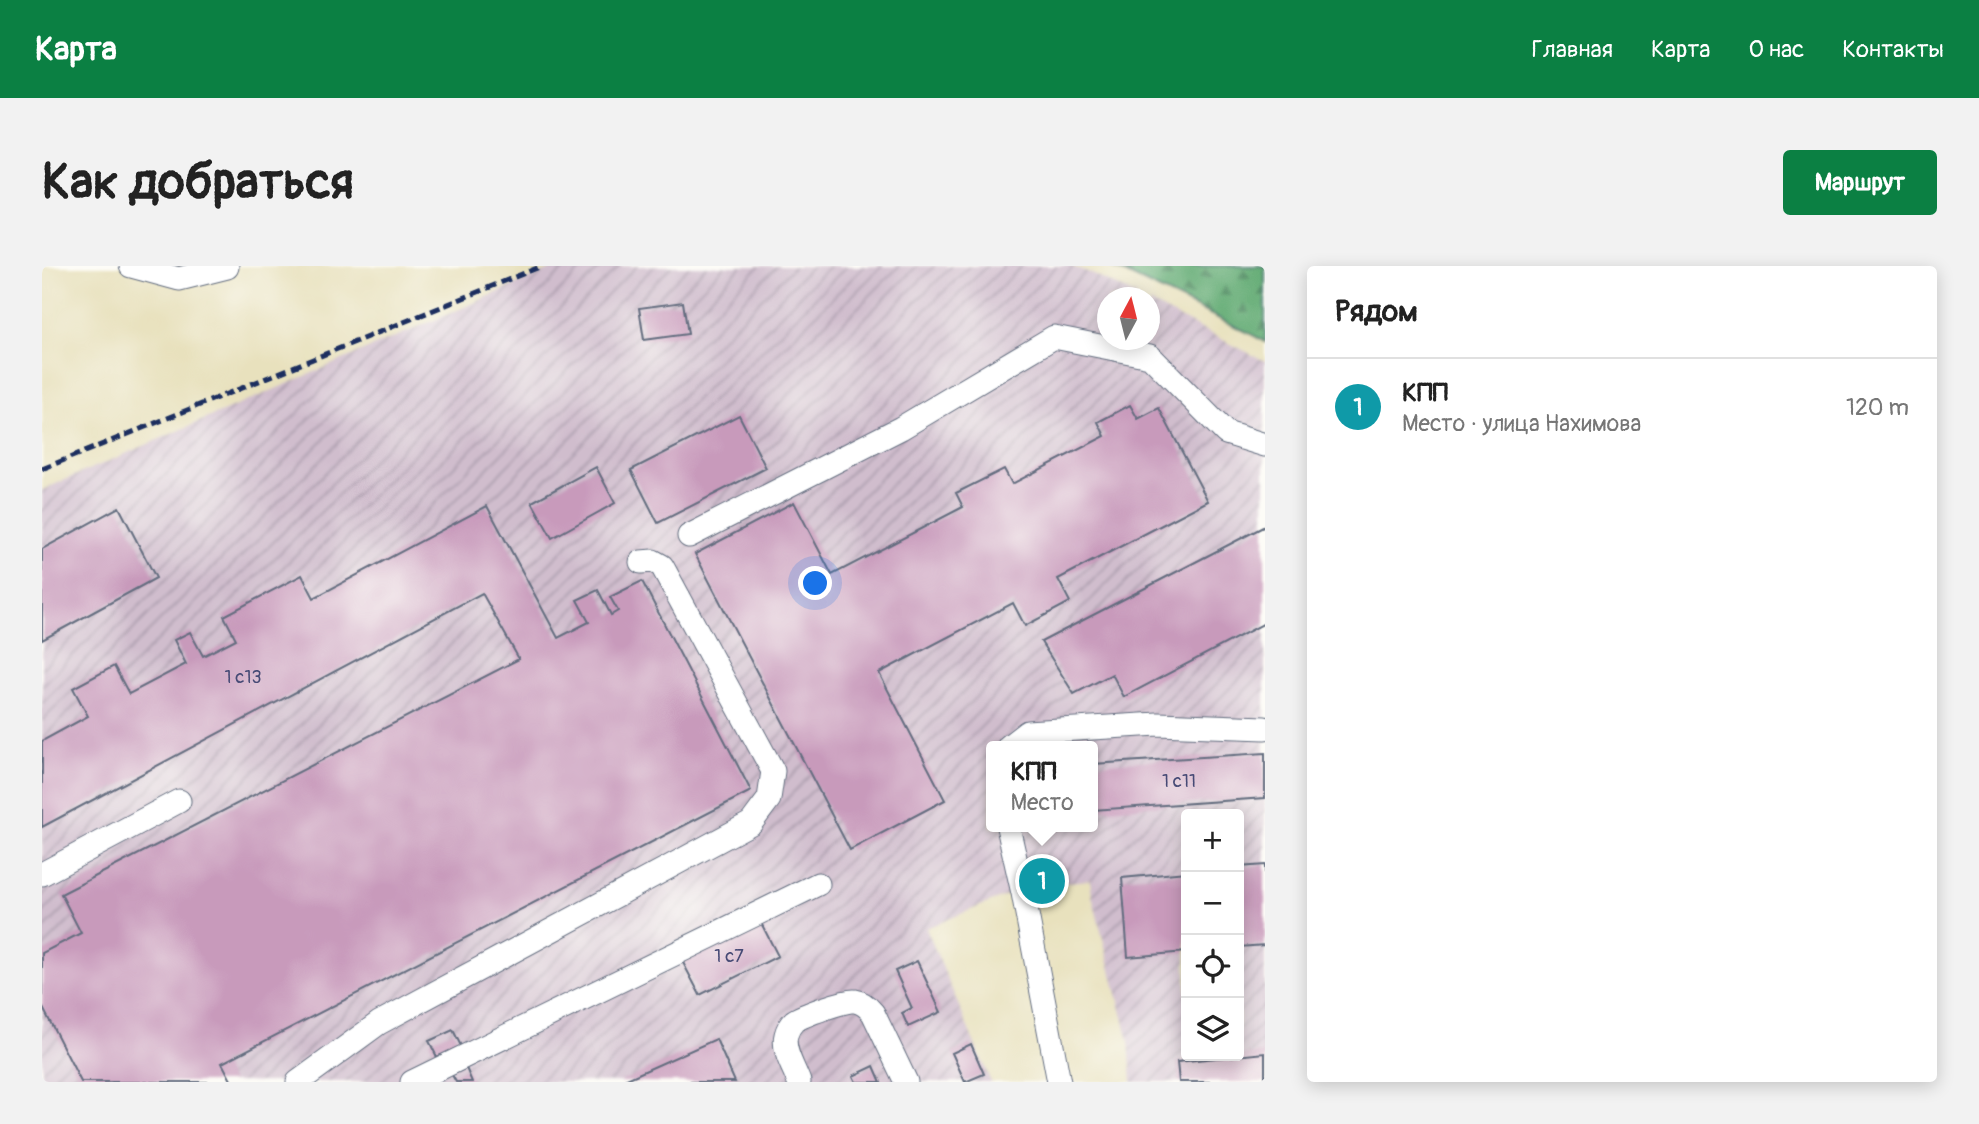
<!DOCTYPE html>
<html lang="ru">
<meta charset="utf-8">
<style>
body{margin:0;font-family:Pangolin,sans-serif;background:#f2f2f2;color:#222}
.controls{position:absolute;right:21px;bottom:21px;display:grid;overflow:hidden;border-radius:7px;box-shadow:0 4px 18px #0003}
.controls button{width:63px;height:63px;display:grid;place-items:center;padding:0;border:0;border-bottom:2px solid #e0e0e0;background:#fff;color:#222;font:35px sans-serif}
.compass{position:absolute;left:1055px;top:21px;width:63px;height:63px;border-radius:50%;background:#fff;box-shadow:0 4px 18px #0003;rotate:7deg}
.you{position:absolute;left:774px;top:318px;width:24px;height:24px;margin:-18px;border:5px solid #fff;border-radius:50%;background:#1a73e8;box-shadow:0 0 0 10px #1a73e833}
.badge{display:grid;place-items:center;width:46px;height:46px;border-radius:50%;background:#0b8043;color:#fff;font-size:23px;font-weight:700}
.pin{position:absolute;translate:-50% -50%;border:4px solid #fff;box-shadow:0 2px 7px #0006}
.popup{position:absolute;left:944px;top:475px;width:112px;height:91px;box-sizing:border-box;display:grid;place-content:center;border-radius:7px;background:#fff;filter:drop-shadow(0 2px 5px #0005);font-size:23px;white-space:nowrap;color:#767676}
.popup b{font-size:26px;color:#222}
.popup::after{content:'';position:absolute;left:50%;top:100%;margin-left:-14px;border:14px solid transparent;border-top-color:#fff}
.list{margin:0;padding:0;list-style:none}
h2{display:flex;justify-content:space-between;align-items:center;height:91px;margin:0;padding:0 28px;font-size:30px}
h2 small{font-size:23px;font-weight:400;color:#767676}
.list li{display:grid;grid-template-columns:46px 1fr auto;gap:21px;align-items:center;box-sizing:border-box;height:98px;padding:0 28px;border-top:2px solid #e0e0e0}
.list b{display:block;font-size:26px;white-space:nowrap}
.list p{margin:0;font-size:23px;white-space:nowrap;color:#767676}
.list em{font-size:23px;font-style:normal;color:#767676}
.icon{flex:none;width:38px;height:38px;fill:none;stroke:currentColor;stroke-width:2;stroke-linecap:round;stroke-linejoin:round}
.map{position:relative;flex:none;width:1223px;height:816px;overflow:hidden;border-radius:7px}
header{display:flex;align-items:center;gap:42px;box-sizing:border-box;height:98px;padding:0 35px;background:#0b8043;color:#fff}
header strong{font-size:33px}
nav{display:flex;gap:38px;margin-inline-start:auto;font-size:24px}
.intro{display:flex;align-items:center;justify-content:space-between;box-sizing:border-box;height:168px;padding:0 42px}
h1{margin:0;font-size:49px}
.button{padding:18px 32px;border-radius:7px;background:#0b8043;color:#fff;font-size:24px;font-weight:700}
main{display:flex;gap:42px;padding:0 42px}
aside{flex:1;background:#fff;border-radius:7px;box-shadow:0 4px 18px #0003}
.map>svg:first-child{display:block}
.industrial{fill:url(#industrial-furrows);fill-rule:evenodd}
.forest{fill:url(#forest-firs);stroke:#3e6d68;stroke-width:2}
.building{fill:#c89abb}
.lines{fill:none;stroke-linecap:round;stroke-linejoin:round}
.minor-casing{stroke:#636d7f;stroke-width:25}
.minor{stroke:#fff;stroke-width:23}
.rail{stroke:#1b2f5e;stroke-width:5;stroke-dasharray:10 5;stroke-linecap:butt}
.labels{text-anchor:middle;stroke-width:6;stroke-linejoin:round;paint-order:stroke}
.number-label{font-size:18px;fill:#464a75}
</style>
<header>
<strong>Карта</strong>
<nav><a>Главная</a><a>Карта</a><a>О нас</a><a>Контакты</a></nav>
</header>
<div class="intro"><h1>Как добраться</h1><a class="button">Маршрут</a></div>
<main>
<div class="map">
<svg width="1223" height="816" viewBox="0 0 1223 816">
<defs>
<pattern id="industrial-furrows" width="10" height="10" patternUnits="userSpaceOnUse" patternTransform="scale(1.75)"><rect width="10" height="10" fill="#d0bdcd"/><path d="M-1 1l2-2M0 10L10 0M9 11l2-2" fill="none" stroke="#a89aaa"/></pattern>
<pattern id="forest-firs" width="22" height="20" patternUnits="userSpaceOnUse" patternTransform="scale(1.75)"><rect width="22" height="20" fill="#62ab73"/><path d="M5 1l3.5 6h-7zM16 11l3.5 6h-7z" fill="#508c62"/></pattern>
</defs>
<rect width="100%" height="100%" fill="#fdfcf7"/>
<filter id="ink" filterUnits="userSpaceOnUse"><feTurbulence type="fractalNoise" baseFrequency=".0143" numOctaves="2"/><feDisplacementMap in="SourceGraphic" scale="14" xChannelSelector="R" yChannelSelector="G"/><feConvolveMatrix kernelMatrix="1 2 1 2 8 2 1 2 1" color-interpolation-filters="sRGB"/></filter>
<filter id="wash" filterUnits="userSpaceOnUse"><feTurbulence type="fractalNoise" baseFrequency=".00686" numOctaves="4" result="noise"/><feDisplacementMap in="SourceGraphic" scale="28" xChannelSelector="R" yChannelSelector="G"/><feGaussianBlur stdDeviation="1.57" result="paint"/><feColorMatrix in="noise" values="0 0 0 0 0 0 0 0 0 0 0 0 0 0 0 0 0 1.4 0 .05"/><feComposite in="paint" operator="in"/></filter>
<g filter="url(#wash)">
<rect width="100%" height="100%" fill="#e8e1bd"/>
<!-- industrial -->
<path class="industrial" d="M 517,0 L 1028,0 L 1046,6 L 1097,31 L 1066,32 L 1066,74 L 1108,74 L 1108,37 L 1223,95 L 1223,816 L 1090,816 L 1087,775 L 1050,630 L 1048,614 L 1018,617 L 1013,622 L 966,629 L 884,662 L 949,816 L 0,816 L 0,224 ZM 949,480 L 1051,480 L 1051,561 L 949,561 ZM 1144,548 L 1197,548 L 1197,790 L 1144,790 Z"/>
<!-- forest -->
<path class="forest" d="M 1068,0 L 1223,0 L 1223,76 L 1207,67 Z"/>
<g id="blocks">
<!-- building -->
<path class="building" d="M 641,36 L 646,68 L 602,74 L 597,42 Z
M 1088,139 L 1096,153 L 1117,142 L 1166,235 L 1016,313 L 1028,336 L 983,360 L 971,337 L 837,407 L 903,534 L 808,584 L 653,288 L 752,236 L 790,309 L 921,241 L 914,227 L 962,203 L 970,218 L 1063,170 L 1056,156 Z
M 697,149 L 724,202 L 616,257 L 589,204 Z
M 554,201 L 573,237 L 510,272 L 490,236 Z
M 445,240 L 516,372 L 547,356 L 535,334 L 556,324 L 569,349 L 576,345 L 568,331 L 600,315 L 709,525 L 180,797 L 190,816 L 39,816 L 0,740 L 0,687 L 39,667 L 19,628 L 477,393 L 440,327 L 0,561 L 0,475 L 46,450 L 31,422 L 72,400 L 87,428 L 144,398 L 132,374 L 148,366 L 161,390 L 194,373 L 182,350 L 260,309 L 272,332 Z
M 77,241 L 114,312 L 0,374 L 0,283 Z
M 1223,260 L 1223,357 L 1082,431 L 1070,408 L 1032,428 L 999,376 Z
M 1223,487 L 1223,532 L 1051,544 L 1051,498 Z
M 1223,599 L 1223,679 L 1197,681 L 1197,601 Z
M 1010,604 L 1013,622 L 990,626 L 987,609 Z
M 1144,606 L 1144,686 L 1086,691 L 1080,612 Z
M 716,651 L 736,690 L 658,729 L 638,691 Z
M 875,695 L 899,746 L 866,761 L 860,747 L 870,742 L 853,705 Z
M 411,764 L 419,780 L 395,791 L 387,775 Z
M 674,773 L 693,816 L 578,816 Z
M 929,778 L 942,808 L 923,816 L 910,787 Z
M 1223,787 L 1223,816 L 1137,816 L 1135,796 Z
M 832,800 L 839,816 L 814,816 L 811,810 Z
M 424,802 L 430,816 L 414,816 L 410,809 Z"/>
</g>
</g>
<g filter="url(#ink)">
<use href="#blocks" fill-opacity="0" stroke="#636d7f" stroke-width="2"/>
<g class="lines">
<!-- minor casing -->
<g class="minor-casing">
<path id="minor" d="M 89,0 L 137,13 L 185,1
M 647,270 L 859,162 L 1012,71 L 1108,90 L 1184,167 L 1223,179
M 967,480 L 985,466 L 1116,458 L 1223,462
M 966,561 L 981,627 L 1017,816
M 0,608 L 137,535
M 256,816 L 337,757 L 709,557 L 727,533 L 731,505 L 620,300 L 611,295 L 599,296
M 370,816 L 776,618
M 757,816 C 752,802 740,784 744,769 C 745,765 748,759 752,755 C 759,750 805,733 813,735 C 821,736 826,741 831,747 L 864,816"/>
</g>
<!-- minor -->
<use href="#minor" class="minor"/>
<!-- rail -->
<path class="rail" d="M 0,203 L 500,0"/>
</g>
</g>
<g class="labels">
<!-- number labels -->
<g class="number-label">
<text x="201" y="417">1 с13</text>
<text x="1137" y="521">1 с11</text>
<text x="687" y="696">1 с7</text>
</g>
</g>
</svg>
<div class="controls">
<button>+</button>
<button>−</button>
<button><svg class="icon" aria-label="locate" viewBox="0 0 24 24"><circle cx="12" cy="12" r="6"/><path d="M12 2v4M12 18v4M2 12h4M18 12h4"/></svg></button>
<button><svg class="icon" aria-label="layers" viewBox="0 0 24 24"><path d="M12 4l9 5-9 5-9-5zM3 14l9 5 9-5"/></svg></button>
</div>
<svg class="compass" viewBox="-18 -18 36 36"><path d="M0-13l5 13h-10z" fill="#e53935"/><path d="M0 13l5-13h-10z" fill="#767676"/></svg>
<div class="you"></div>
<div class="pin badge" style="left:1000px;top:615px;background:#0f9aa8">1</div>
<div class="popup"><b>КПП</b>Место</div>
</div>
<aside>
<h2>Рядом<small></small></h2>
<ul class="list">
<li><span class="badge" style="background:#0f9aa8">1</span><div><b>КПП</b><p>Место · улица Нахимова</p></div><em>120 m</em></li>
</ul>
</aside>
</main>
